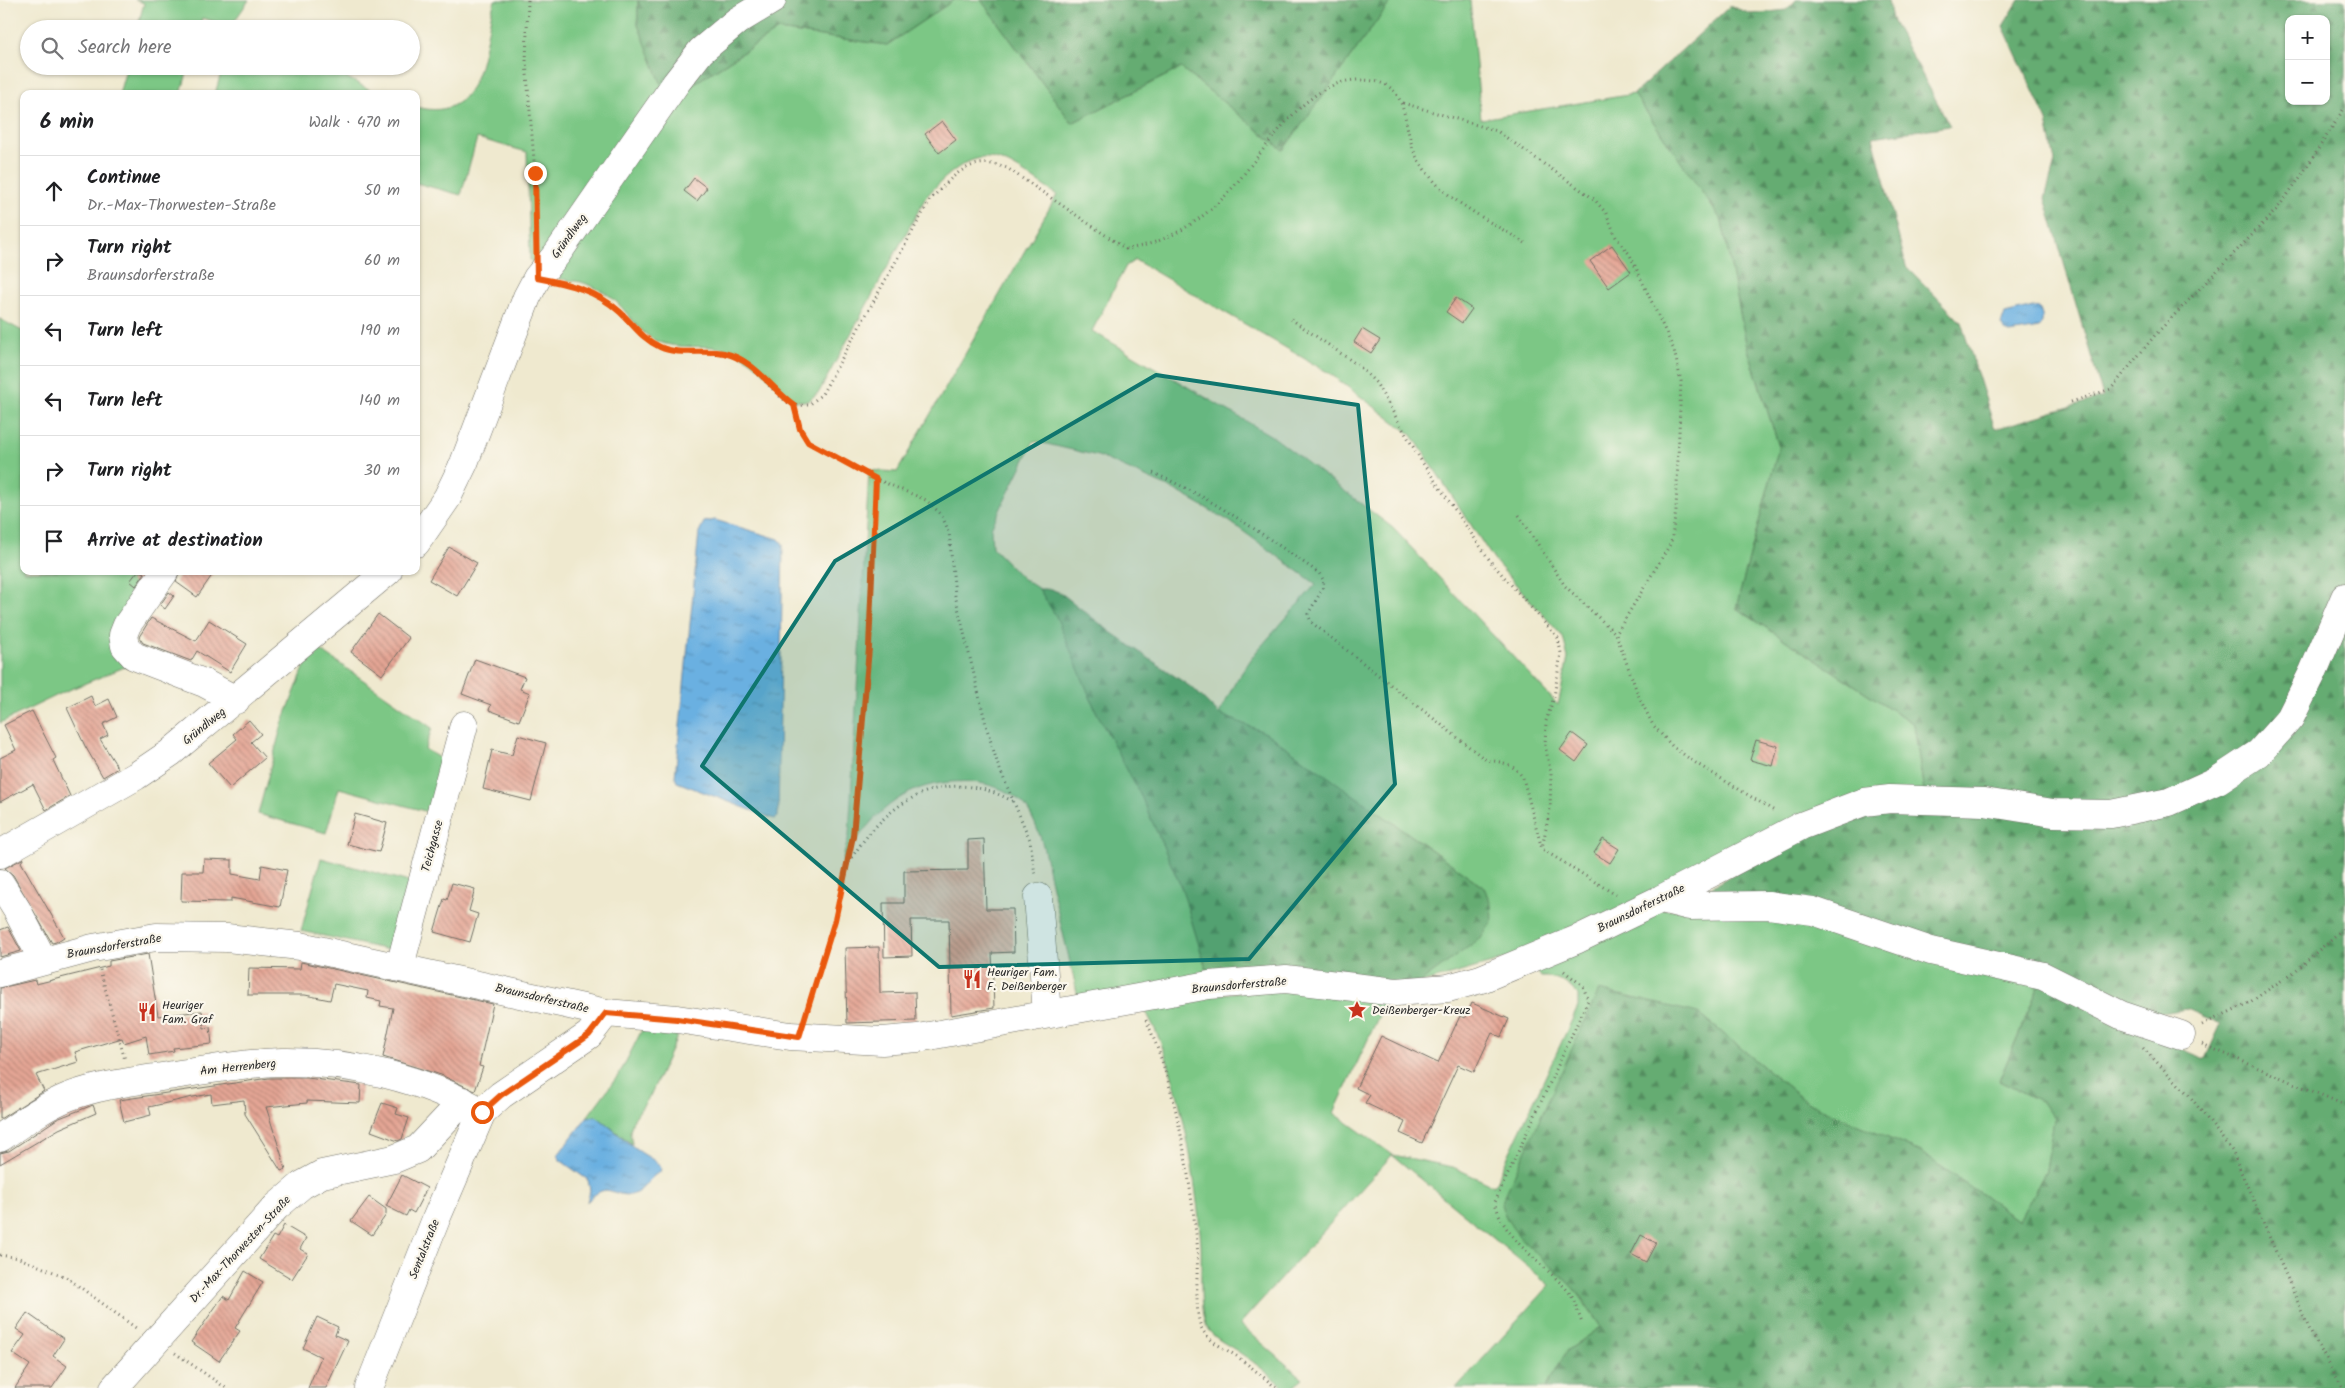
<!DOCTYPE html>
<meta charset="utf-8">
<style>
body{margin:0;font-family:Kalam,sans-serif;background:#f6f6f6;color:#202124}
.controls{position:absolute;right:15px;top:15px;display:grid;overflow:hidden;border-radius:10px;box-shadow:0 1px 4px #0004}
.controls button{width:45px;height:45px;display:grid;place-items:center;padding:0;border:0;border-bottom:1px solid #e0e0e0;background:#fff;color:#202124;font:25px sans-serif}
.stop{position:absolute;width:15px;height:15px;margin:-11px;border:4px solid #ea580c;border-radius:50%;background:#fff}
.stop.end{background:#ea580c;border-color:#fff;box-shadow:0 1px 5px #0008}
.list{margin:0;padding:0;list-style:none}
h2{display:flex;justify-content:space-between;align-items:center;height:65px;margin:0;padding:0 20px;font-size:21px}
h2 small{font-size:16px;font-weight:400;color:#757577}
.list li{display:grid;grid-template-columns:32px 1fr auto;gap:15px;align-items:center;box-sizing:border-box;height:70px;padding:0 20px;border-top:1px solid #e0e0e0}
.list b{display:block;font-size:19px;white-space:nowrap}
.list p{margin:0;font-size:16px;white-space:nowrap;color:#757577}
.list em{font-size:16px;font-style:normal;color:#757577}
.icon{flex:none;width:28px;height:28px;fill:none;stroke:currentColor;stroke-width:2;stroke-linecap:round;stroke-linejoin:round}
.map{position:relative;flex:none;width:2345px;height:1388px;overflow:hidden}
.search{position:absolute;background:#fff;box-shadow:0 1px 4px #0004;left:20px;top:20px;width:400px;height:55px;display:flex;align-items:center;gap:12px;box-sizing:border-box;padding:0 18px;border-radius:28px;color:#757577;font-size:19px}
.panel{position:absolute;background:#fff;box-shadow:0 1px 4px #0004;left:20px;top:90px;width:400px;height:485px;border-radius:10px}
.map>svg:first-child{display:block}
.green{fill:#7cc785;stroke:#547958;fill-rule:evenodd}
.forest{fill:url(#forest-firs);stroke:#486c4e;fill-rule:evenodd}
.water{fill:url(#water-ripples);stroke:#4a6e86}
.building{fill:url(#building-back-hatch)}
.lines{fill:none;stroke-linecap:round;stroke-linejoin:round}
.minor-casing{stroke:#706e64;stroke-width:29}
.path{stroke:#706e64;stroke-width:3;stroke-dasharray:1 4;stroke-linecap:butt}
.minor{stroke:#fff;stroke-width:28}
.route{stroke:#ea580c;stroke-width:6}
.marked{fill:#0f766e;fill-opacity:0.2;stroke:#0f766e;stroke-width:4;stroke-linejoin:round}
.labels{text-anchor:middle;stroke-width:4.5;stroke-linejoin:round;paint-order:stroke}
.street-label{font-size:12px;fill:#2b2b2b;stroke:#fbf7ec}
.poi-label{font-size:12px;fill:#2b2b2b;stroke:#fbf7ec;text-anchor:start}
</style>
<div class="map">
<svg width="2345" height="1388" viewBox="0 0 2345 1388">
<defs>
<pattern id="forest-firs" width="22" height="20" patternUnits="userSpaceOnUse" patternTransform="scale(1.25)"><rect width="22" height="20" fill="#65ac72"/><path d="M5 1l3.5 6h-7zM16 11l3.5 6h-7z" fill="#538c5e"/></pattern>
<pattern id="water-ripples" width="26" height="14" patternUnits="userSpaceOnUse" patternTransform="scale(1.25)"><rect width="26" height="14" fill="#6ab0e1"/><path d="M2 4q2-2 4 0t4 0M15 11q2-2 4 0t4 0" fill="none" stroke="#578fb7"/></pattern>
<pattern id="building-back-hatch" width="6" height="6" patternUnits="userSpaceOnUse" patternTransform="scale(1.25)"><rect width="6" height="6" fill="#e4a594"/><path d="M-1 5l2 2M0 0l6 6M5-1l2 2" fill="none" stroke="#b98779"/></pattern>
</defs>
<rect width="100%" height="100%" fill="#fbf7ec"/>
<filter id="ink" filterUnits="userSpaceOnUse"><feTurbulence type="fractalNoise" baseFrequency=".02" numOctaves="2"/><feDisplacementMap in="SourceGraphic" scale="10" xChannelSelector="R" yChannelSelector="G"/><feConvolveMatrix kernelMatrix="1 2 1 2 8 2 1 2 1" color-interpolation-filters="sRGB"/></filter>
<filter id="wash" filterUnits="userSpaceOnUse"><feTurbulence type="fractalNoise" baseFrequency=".0096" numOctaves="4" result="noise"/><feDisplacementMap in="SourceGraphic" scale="20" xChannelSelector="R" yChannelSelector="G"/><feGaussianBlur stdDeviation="1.12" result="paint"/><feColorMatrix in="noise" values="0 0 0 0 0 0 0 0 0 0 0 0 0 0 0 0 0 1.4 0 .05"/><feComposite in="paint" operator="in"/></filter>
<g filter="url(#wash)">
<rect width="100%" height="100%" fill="#efe9cf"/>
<!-- green -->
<path class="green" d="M 135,0 L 249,0 L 231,26 L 202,18 L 199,29 L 137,29 L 144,3 Z
M 495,0 L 638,0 L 638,25 L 676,95 L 778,30 L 887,45 L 954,0 L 981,0 L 1072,123 L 1181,68 L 1283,150 L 1392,0 L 1470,0 L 1481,119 L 1634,94 L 1722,221 L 1746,343 L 1779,447 L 1736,608 L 1914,724 L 1924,792 L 1527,953 L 1418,984 L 1484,887 L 1266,733 L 1219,714 L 1236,681 L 1256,652 L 1316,584 L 1229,521 L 1175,490 L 1098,456 L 1034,441 L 991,528 L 992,547 L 1022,578 L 1039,589 L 1056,616 L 1096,711 L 1141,796 L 1182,889 L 1209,978 L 1079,1001 C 1070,961 1060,922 1051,883 C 1047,866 1045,847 1038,831 C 1035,823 1028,807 1021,802 C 1000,783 970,779 942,783 C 895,789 866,823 842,862 L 849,835 L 869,470 L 897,472 L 1057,195 C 997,155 982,136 926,197 L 819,392 L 808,401 L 795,401 C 771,384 756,356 726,349 C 701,343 675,352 651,338 C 632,326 623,302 602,291 C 595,288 588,284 581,282 C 570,280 557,280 548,274 C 541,271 536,264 530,260 L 527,152 L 477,138 L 461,195 L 416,183 L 416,107 C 486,125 481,44 495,0 ZM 1135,260 L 1329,373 L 1412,435 L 1494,560 L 1563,637 L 1568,658 L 1558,705 L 1393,528 L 1275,438 L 1092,331 L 1126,266 Z
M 127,66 L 189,66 L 181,94 L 119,94 Z
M 223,66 L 325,66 L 378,94 L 215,94 Z
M 0,319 L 24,332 L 24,571 L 157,571 L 118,625 L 132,664 L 64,692 L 0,723 Z
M 313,645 L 432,728 L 425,749 L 444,761 L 432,813 L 339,788 L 326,833 L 258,814 L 282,724 Z
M 321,858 L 413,883 L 397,945 L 389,950 L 301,931 Z
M 1659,909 L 1766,911 L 2040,983 L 1999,1081 L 2042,1102 L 2054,1119 L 2046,1171 L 2019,1220 L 1920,1152 L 1808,1103 L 1698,1013 L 1514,1230 L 1574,1289 L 1601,1327 L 1567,1351 L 1545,1388 L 1456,1388 L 1550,1285 L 1392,1155 L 1240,1324 L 1303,1379 L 1292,1388 L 1284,1388 C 1270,1375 1256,1363 1240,1353 C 1229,1345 1214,1339 1207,1328 C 1198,1315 1202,1263 1201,1245 C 1197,1180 1178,1058 1141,1004 L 1286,986 L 1387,998 L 1334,1113 L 1393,1155 L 1453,1167 L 1494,1186 L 1578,1007 L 1578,995 C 1567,983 1558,976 1541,977 L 1533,965 Z
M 646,1022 L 682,1026 L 650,1096 L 633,1120 L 630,1131 L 632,1144 L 596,1116 L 587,1117 L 620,1073 Z"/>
<!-- forest -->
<path class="forest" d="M 638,0 L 954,0 L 887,45 L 778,30 L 676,95 L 663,88 L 638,25 Z
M 981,0 L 1392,0 L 1283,150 L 1181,68 L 1072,123 Z
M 1796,0 L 1888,0 L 1892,19 L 1950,126 L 1873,137 L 1906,266 L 1961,322 L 1995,429 L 2103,397 L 2045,198 L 2055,162 L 2047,121 L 2003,26 L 2019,0 L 2345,0 L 2345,1388 L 1545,1388 L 1567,1351 L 1601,1327 C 1592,1314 1584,1300 1574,1289 C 1550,1262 1510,1239 1501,1204 L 1599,990 L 1698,1013 L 1808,1103 L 1920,1152 L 2019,1220 L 2046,1171 L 2054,1119 L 2042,1102 L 1999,1081 L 2046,969 L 1690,899 L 1805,833 L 1924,792 L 1914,724 L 1736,608 L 1779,447 L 1746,343 L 1722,221 L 1634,94 L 1730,6 L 1751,14 L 1786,10 ZM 2289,19 L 2326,19 L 2326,101 L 2289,101 ZM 2187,1009 L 2221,1024 L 2205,1059 L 2145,1033 L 2154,1014 Z
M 1039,589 L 1051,589 L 1061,593 L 1112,633 L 1195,690 L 1219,714 L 1266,733 L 1484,887 L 1491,905 L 1492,921 L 1482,937 L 1418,984 L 1209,978 L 1182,889 L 1141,796 L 1096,711 L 1056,616 Z"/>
<!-- water -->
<path class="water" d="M 2033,307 L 2039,308 C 2043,316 2044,321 2039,328 L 2010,333 L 2005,331 L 2001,324 L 2005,314 Z
M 715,520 L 779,539 L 783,544 L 778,817 L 774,819 L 677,782 L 675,777 L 699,532 L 704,522 Z
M 596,1116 C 611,1127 624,1140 639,1151 C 647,1157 655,1159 661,1168 L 660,1172 C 650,1176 643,1192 633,1194 C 612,1199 609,1178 587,1202 L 590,1190 L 588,1180 L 560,1160 L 558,1155 L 587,1117 Z"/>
<g id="blocks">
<!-- building -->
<path class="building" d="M 942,121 L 956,140 L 939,153 L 925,134 Z
M 694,178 L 707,188 L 697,201 L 684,191 Z
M 1612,245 L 1631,272 L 1609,288 L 1590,261 Z
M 1456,298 L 1472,309 L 1462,323 L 1446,312 Z
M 1362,329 L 1380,340 L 1371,353 L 1354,342 Z
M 449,547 L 477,563 L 457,596 L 429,580 Z
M 138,571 L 145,573 L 136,586 L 130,581 Z
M 180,571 L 215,571 L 197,597 L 176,582 Z
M 169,592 L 174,596 L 165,609 L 160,605 Z
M 378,614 L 409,638 L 382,675 L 351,652 Z
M 151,618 L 196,641 L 209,620 L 247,644 L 230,672 L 197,651 L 191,661 L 143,643 L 139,637 Z
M 475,659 L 525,677 L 520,689 L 530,693 L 519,721 L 489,710 L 491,705 L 462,694 Z
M 91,696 L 95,706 L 109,699 L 117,717 L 103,724 L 108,735 L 100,739 L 118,768 L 103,777 L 85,746 L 67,708 Z
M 32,711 L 56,758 L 53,760 L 70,796 L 46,810 L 33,784 L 0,802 L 0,758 L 16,750 L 4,725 Z
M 249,720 L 261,734 L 251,742 L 265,758 L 230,788 L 208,763 L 237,739 L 233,734 Z
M 1572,733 L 1588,745 L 1576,762 L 1560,750 Z
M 518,735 L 546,743 L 531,801 L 483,789 L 492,750 L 512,755 Z
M 1756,740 L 1778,746 L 1773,766 L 1750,760 Z
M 355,814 L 387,823 L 379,852 L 347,844 Z
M 984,839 L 986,909 L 1013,909 L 1014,952 L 992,953 L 994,1008 L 951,1015 L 949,920 L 911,920 L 912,956 L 884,957 L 883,903 L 904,903 L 904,871 L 968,870 L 968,840 Z
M 1603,839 L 1619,849 L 1610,863 L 1594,853 Z
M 24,858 L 21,862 L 64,937 L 56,942 L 52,943 L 13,875 L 5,868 Z
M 204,859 L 232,860 L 232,874 L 260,879 L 262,865 L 287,870 L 280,907 L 231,898 L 231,902 L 181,901 L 182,872 L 203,872 Z
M 452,883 L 475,889 L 469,911 L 478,914 L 470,942 L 434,932 L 444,899 L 447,900 Z
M 8,927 L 21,951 L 0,957 L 0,930 Z
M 879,947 L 880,993 L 915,992 L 916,1021 L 847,1023 L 845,948 Z
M 148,954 L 158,1016 L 202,1011 L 204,1028 L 210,1027 L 212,1044 L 173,1048 L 174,1051 L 149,1055 L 146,1036 L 124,1043 L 122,1038 L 75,1052 L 78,1062 L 36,1075 L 44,1091 L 0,1119 L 0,988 L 35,980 L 36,984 L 109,966 L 109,961 Z
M 301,962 L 493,1004 L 479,1066 L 483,1067 L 475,1091 L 441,1075 L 383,1057 L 393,1008 L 380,1006 L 381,1001 L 367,998 L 368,991 L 334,984 L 330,1000 L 305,995 L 248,995 L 249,968 L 300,969 Z
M 1472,1003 L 1509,1019 L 1501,1037 L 1492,1033 L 1474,1072 L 1458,1065 L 1422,1143 L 1400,1133 L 1405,1122 L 1365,1103 L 1370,1095 L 1356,1088 L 1381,1036 L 1438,1063 L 1460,1016 L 1465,1018 Z
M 269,1078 L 307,1078 L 361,1085 L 360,1103 L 307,1101 L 307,1103 L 266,1107 L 286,1169 L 281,1171 L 245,1114 L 244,1100 L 212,1104 L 211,1094 L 193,1097 L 149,1107 L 151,1115 L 124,1122 L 119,1100 Z
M 382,1103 L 398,1108 L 396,1114 L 409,1118 L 402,1139 L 398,1141 L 371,1131 Z
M 93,1105 L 96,1113 L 59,1129 L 0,1164 L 0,1153 L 9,1151 L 57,1119 Z
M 402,1175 L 427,1188 L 414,1213 L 409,1210 L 406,1216 L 386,1206 Z
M 369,1197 L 386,1209 L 386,1215 L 372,1235 L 351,1221 Z
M 284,1225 L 306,1238 L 300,1249 L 308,1254 L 292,1279 L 259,1259 L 273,1236 L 277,1238 Z
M 1641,1235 L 1656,1243 L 1646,1262 L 1631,1254 Z
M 245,1271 L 263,1282 L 235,1328 L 240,1331 L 219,1361 L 191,1342 L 223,1296 L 229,1300 Z
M 27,1313 L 64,1339 L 53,1356 L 67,1366 L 52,1388 L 15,1388 L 30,1365 L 12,1353 L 25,1335 L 16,1329 Z
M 317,1317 L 338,1327 L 335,1335 L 348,1341 L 326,1388 L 308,1388 L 321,1357 L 303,1348 Z"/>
</g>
</g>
<g filter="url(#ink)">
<use href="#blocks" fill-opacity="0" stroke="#706e64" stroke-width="1"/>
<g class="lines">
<!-- minor casing -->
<g class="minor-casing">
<path id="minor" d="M 416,543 L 447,498 L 464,463 L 527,297 L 537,278 L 557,254 L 676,83 L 701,51 L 737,21 L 772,0
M 165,571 L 127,625 L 123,635 L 125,646 L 134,656 L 204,683 L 236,700
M 0,854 L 136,776 L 170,753 L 388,571
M 0,883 L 17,910 L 43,960
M 1038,897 L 1047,1014
M 1661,899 L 1689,906 L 1768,905 L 1813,911 L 1931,951 L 2043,976 L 2121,1015 L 2181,1035
M 400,966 L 464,725
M 0,973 L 93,948 L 156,937 L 227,938 L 300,946 L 606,1013 L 677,1019 L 790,1036 L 882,1041 L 918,1038 L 1209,985 L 1286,979 L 1396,992 L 1448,988 L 1481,979 L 1578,939 L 1661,899 L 1801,826 L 1864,802 L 1890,799 L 1984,802 L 2053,813 L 2111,814 L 2169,802 L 2218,780 L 2259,753 L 2290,718 L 2313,672 L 2345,597
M 0,1138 C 22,1123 43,1107 68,1097 C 99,1085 136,1081 168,1076 C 206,1070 244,1063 282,1062 C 350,1061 423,1078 482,1112
M 114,1388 L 276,1207 L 302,1185 L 322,1174 L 394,1159 L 418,1149 L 463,1101
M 369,1388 L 436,1219 L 482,1112 L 501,1095 L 589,1035 L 606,1013"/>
</g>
<!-- path -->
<path class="path" d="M 528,0 L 526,62 L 535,173 L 536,241
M 1403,103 L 1497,131 L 1594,199 L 1606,213 L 1616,237 L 1630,255 L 1674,350 L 1681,381 L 1676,511 L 1671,543 L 1616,634
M 562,283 C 585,288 605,296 622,314 C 635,327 645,342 663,348 C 689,357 716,347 742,360 C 761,370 775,399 794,405 C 798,406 805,405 809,405 L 822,394 L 930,200 C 954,175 970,154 1007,168 L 1126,249 C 1164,244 1197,224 1224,197 C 1260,161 1301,81 1357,80 C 1405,79 1401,106 1411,142 C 1414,156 1424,170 1434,181 C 1450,201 1501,228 1525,243
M 1291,319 L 1359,366 L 1376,383 L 1422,462 L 1491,562 L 1558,638 L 1561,653 L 1554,697 L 1546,721 L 1545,745 L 1551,774 L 1550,809 L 1542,848
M 2071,402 L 2111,389 L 2156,334 L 2277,209 L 2301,176 L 2345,107
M 794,405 L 800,429 L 808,442 L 876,479 L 926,500 L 941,514 L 949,532 L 955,595 L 987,729 L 998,765 L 1030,840 L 1035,874
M 1153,473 C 1213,498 1265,536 1319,573 L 1324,581 L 1322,590 L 1308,614 L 1311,622 L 1486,760 C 1503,762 1513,763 1523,778 L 1542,849 L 1616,895
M 1519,515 L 1565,586 L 1616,634 L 1639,697 L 1653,725 L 1672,746 L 1694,762 L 1776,812
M 849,862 C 886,801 945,763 1014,802
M 100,970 L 125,1060
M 1564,971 L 1583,986 L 1588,1000 L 1495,1202 C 1504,1241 1543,1262 1568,1291 C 1575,1299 1578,1313 1582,1323
M 806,1014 L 835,920 L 853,837 L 869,648 L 876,479
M 1146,1020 C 1177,1089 1188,1167 1197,1242 C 1199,1263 1193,1312 1202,1329 C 1209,1342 1226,1349 1238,1357 C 1251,1367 1264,1377 1276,1388
M 2202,1025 L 2250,1002 L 2294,972 L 2345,927
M 2202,1044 L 2345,1105
M 2143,1048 L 2189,1095 L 2232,1151 L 2312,1335 L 2343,1388
M 0,1255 L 19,1258 L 66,1277 L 136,1328
M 175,1353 L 226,1388"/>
<!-- minor -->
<use href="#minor" class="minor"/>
</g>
</g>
<g class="lines" filter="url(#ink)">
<!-- route -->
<path class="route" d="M 482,1112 L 501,1095 L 589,1035 L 606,1013 L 677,1019 L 799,1037 L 835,920 L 853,836 L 869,648 L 876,479 L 808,442 L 800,429 L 794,405 C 770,388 755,360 724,353 C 703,349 679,356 660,347 C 642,339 634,325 620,312 C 596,290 569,284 537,278 L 535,173"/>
</g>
<!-- marked area -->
<path class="marked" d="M 1156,375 L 1358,405 L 1395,784 L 1249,959 L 939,967 L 702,766 L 835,561 Z"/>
<!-- icons -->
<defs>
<g id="restaurant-bare" transform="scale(1.5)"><path d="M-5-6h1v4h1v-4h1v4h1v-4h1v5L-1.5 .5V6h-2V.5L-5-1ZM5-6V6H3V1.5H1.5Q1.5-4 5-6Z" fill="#c8321e" stroke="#fbf7ec" stroke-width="2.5" paint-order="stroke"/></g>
<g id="sight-bare" transform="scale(1.5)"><path d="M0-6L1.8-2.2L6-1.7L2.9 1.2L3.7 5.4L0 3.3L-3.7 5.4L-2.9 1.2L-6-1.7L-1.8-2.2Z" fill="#c8321e" stroke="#fbf7ec" stroke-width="2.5" paint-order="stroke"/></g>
</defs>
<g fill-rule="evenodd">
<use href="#restaurant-bare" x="972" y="979"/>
<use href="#sight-bare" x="1357" y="1010"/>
<use href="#restaurant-bare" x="147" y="1012"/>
</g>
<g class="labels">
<!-- street labels -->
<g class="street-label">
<text transform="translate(569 236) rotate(-54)" y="4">Gründlweg</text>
<text transform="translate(204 726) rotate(-39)" y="4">Gründlweg</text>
<text transform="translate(432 846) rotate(-75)" y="4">Teichgasse</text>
<text transform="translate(1641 908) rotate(-26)" y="4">Braunsdorferstraße</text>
<text transform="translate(114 946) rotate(-10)" y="4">Braunsdorferstraße</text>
<text transform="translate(1239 985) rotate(-5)" y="4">Braunsdorferstraße</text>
<text transform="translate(542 998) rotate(13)" y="4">Braunsdorferstraße</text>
<text transform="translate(238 1067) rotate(-6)" y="4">Am Herrenberg</text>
<text transform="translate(240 1249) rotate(-47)" y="4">Dr.-Max-Thorwesten-Straße</text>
<text transform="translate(424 1249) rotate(-68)" y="4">Sentalstraße</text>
</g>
<!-- poi labels -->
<g class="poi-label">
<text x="987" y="976">Heuriger Fam.<tspan x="987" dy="14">F. Deißenberger</tspan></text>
<text x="162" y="1009">Heuriger<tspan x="162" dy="14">Fam. Graf</tspan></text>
<text x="1372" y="1014">Deißenberger-Kreuz</text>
</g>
</g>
</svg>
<div class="controls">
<button>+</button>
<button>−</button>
</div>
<div class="stop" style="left:482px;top:1112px"></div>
<div class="stop end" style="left:535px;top:173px"></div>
<div class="search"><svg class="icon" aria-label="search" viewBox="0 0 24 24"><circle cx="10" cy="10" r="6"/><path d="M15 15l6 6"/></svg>Search here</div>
<section class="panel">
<h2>6 min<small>Walk · 470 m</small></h2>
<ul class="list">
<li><svg class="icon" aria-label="ahead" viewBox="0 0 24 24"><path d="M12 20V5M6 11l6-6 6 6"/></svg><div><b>Continue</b><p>Dr.-Max-Thorwesten-Straße</p></div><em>50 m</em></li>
<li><svg class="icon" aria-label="right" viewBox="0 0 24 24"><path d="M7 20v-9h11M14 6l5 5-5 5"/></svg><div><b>Turn right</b><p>Braunsdorferstraße</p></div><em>60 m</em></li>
<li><svg class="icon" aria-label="left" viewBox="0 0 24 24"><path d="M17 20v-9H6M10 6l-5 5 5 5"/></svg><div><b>Turn left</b></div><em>190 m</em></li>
<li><svg class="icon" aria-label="left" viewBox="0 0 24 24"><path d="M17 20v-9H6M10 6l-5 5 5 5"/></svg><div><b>Turn left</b></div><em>140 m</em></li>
<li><svg class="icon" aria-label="right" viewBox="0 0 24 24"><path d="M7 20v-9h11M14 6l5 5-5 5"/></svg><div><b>Turn right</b></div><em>30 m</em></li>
<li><svg class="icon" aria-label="arrive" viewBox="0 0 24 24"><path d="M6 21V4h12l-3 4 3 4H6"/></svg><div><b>Arrive at destination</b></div></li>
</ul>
</section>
</div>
